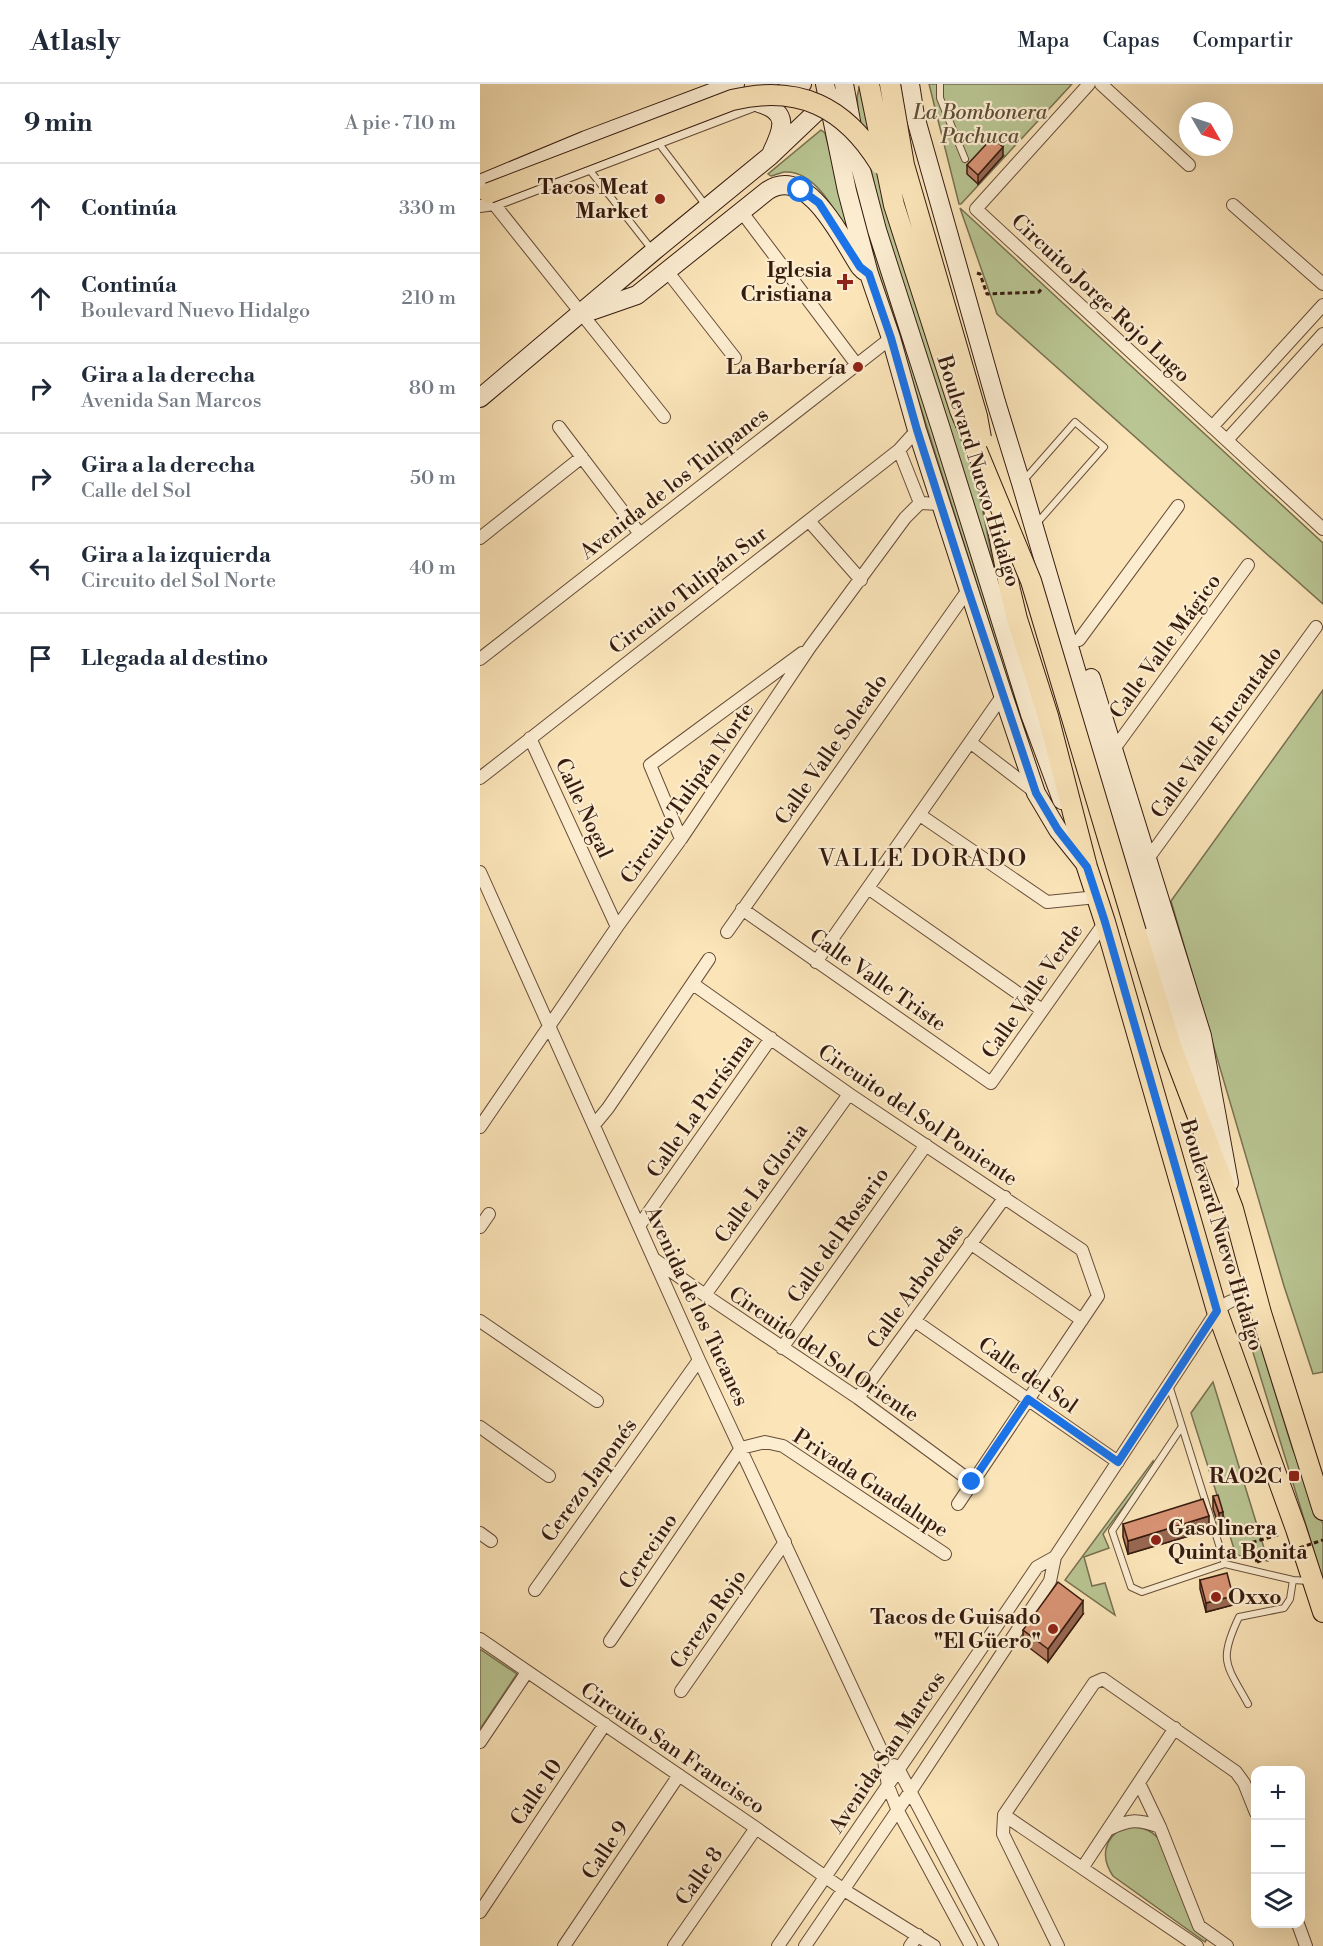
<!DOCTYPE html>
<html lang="es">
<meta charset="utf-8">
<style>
body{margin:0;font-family:"Libre Bodoni",serif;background:#f6f6f7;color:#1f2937}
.controls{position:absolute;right:18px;bottom:18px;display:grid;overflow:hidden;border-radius:12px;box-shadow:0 6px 24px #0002}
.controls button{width:54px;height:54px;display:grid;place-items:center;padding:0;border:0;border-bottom:2px solid #e0e1e3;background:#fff;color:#1f2937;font:30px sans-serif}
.compass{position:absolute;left:699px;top:18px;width:54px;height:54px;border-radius:50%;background:#fff;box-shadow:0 6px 24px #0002;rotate:129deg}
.stop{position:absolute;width:18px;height:18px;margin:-14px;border:4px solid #1a73e8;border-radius:50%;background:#fff}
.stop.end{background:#1a73e8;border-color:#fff;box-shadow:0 2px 6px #0008}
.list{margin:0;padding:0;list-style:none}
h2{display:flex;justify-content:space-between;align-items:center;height:78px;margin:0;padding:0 24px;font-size:26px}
h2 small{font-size:20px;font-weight:400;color:#747a83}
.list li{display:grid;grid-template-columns:39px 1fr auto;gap:18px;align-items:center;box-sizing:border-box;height:90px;padding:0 24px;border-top:2px solid #e0e1e3}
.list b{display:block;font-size:22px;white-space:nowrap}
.list p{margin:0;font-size:20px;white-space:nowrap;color:#747a83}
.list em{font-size:20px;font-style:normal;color:#747a83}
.icon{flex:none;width:33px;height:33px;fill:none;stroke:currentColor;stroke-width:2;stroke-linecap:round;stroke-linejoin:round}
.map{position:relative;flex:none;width:843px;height:1862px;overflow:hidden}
header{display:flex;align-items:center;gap:36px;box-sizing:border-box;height:84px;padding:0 30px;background:#fff;border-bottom:2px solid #e0e1e3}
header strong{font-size:28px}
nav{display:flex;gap:33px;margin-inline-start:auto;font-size:21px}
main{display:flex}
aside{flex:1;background:#fff}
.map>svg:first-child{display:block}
.green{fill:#b9c593;stroke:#787051;stroke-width:1.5}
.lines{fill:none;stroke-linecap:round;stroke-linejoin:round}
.lane-casing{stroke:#674d39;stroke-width:8}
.street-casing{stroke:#674d39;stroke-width:14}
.secondary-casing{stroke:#361b0f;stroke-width:20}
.primary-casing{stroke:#361b0f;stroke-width:22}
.path{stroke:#361b0f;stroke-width:3;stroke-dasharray:4.5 3;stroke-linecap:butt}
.lane{stroke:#fcedd1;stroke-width:6}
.street{stroke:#fcedd1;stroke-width:12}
.secondary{stroke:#fcedd1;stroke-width:18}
.primary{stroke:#fae4b8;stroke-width:20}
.primary-bridge-casing{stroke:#361b0f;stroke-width:22;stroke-linecap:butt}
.path-bridge{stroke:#361b0f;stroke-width:3;stroke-dasharray:4.5 3;stroke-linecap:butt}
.primary-bridge{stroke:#fae4b8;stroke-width:20}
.wall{fill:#ba7e64;stroke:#361b0f;stroke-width:1.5}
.shaded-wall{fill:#976751;stroke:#361b0f;stroke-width:1.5}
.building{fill:#d89374;stroke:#361b0f;stroke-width:1.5}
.route{stroke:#1a73e8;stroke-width:8}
.poi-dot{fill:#8f2418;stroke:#fcedd1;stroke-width:2}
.labels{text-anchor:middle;stroke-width:4.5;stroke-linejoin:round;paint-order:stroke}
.park-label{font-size:21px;font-style:italic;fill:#5d4e37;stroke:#fcedd1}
.poi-label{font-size:21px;font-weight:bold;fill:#361b0f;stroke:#fcedd1;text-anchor:end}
.street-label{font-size:21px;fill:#361b0f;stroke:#fcedd1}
.quarter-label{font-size:24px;letter-spacing:1.5px;fill:#361b0f;stroke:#fcedd1}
</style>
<header>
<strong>Atlasly</strong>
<nav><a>Mapa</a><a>Capas</a><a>Compartir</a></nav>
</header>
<main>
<aside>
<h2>9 min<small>A pie · 710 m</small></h2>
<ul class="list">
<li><svg class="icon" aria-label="ahead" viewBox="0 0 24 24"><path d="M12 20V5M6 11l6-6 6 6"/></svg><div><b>Continúa</b></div><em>330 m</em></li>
<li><svg class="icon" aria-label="ahead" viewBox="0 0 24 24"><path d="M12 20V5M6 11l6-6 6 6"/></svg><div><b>Continúa</b><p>Boulevard Nuevo Hidalgo</p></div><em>210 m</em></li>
<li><svg class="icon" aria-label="right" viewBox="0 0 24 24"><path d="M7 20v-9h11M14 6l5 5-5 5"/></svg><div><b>Gira a la derecha</b><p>Avenida San Marcos</p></div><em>80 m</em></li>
<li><svg class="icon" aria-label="right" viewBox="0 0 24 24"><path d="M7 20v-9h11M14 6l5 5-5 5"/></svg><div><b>Gira a la derecha</b><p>Calle del Sol</p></div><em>50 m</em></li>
<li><svg class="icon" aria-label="left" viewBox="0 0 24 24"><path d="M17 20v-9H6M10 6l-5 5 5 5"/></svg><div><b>Gira a la izquierda</b><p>Circuito del Sol Norte</p></div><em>40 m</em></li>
<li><svg class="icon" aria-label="arrive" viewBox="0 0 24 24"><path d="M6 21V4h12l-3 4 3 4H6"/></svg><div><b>Llegada al destino</b></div></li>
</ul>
</aside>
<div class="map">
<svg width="843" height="1862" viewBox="0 0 843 1862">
<rect width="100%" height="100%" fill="#fae4b8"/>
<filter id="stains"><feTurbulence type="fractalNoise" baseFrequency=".00333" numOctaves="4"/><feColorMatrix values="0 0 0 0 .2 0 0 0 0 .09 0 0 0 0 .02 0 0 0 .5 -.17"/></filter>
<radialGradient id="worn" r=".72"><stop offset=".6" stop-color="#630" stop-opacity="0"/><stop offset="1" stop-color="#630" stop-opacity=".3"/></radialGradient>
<!-- green -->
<path class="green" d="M 380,0 L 397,0 L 426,32 L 435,89 L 519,508 L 405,146 L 379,35 L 377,13 Z
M 449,0 L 592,0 L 481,120 L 479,120 Z
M 359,37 L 543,635 L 540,636 L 386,151 Z
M 341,46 L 345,49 L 375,163 C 361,139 339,85 304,88 C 300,89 295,91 291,92 L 288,90 Z
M 480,124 L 843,459 L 843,520 L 517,230 Z
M 843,606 L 843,1288 L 833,1290 L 804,1202 L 691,817 Z
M 761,1222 L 769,1225 L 812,1363 L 843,1440 L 843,1497 L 760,1226 Z
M 733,1298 L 788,1477 L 756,1471 L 711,1329 Z
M 673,1377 L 674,1382 L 623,1450 L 629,1464 L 604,1473 L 612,1502 L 625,1499 L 635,1531 L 585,1496 Z
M 0,1565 L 37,1590 L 0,1645 Z
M 644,1743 C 659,1743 668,1743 679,1755 L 727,1855 L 725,1858 L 633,1792 C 620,1773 624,1754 644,1743 Z"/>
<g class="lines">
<!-- lane casing -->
<g class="lane-casing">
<path id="lane" d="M 460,0 L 460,14 L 485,75
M 177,57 L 227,123
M 108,84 L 173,167
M 544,396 L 595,338 L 624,363 L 557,439
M 689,1301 L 745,1480 L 813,1496 L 829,1497
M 701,1344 L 632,1447 L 651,1503 L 662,1508 L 745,1480
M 768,1620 C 746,1580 738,1577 759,1533 L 804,1524 L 810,1515 L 813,1496"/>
</g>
<!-- street casing -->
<g class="street-casing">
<path id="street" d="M 609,0 L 496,125 L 843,445
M 621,0 L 709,81
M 14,120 L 184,333
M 753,121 L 843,200
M 0,122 L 14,120 L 279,19
M 261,127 L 377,281
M 187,187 L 255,274
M 79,343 L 160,450
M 732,343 L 843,221
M 747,356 L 843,250
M 419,366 L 440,419
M 329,437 L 381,496
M 0,454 L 102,373
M 599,556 L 698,422
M 0,575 L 411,254
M 50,654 L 137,843
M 490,658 L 555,708
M 634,665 L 768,481
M 0,694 L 419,366 L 437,346
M 440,731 L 567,818 L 617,813
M 201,755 L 170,681 L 322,569
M 667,776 L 836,543
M 0,788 L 219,1276 L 403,1670 L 408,1702 L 418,1727 L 491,1862
M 388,804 L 562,926
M 262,825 L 511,999 L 625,838
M 247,848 L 488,506
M 336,878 L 523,611
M 213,900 L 369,1010 L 602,1166 L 618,1212 L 478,1420
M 114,1041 L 128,1024 L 229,875
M 0,1043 L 137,843 L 201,755 L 330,563 L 425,434 L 440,419 L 461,420
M 159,1142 L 291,954
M 0,1143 L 9,1130
M 490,1159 L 602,1236
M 174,1175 L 225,1211 L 378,1314 L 492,1398
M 225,1211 L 369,1010
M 0,1237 L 117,1317
M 435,1237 L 638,1378
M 302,1264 L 446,1061
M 378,1314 L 525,1113
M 0,1343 L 69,1392
M 0,1449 L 11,1457
M 55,1506 L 219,1276
M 0,1555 L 276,1744 L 364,1806 L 454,1862
M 130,1557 L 261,1364 L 285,1358 L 303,1362 L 465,1470
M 201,1607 L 305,1458
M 0,1658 L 47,1588
M 414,1681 L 419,1686 L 512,1862
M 659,1699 L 680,1743 L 719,1842 L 747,1862
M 524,1731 L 614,1599 L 623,1595 L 756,1688 L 764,1699 L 776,1729
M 524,1731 L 717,1862
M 524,1731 L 523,1750 L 578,1862
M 629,1745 C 650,1735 658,1735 680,1743
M 603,1783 L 695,1644
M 0,1828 L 125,1640
M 818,1840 L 826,1862
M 84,1862 L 199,1691
M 194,1862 L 276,1744
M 298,1862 L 557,1483 L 575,1473
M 325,1862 L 430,1708 L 570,1497 L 575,1473 L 737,1227 C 753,1212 762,1212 779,1227
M 430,1862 L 438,1851"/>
</g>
<!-- secondary casing -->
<g class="secondary-casing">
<path id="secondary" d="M 345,0 L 367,107 L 389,190 L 411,254 L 437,346 L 523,611 L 556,709 L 578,746 L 606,781
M 364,0 L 378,74 L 397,146 L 461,345 L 550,630 L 582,716
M 430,0 L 435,32 L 516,318 L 541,399 L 731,1045
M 294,13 L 322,0
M 279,19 C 310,28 303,45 292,68
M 0,100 L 106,56 L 255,0
M 108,228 L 157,211 L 287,107 C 328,80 362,156 380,183 L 384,187
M 0,314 L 174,167 L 290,72 L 352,13
M 611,594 L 722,952 L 749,1099"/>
</g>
<!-- primary casing -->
<g class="primary-casing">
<path id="primary" d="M 512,415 L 530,506 L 537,535 L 568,632 L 607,783 L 625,838 L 737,1227 L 816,1445 L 843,1528
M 656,848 L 691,962 L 753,1125 L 781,1229 L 843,1426"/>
</g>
<!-- path -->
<path class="path" d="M 497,189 L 500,190 L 507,210 L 559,208 L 562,204
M 777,1478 L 770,1459 L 801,1450"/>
<!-- lane -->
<use href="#lane" class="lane"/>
<!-- street -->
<use href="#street" class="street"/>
<!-- secondary -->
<use href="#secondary" class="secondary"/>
<!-- primary -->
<use href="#primary" class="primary"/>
<!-- primary-bridge casing -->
<g class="primary-bridge-casing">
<path id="primary-bridge" d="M 389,0 L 414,121 L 480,326 L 551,497 L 656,848
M 410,0 L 424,81 L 497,332 L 501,354
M 9,109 L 252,16 C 319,0 365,23 400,80"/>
</g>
<!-- path-bridge -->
<path class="path-bridge" d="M 777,1478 L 843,1456"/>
<!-- primary-bridge -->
<use href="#primary-bridge" class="primary-bridge"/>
</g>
<!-- wall -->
<path class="wall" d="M 523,72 L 498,100 L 487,90 L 487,81 Z
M 733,1412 L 743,1441 L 739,1443 L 733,1425 Z
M 643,1440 L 729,1446 L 648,1470 L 643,1453 Z
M 720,1496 L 753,1521 L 726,1528 L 720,1505 Z
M 603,1530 L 568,1578 L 543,1559 L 543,1546 Z"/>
<!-- shaded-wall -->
<path class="shaded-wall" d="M 523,63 L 523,72 L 498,100 L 498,91 Z
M 743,1428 L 743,1441 L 739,1443 L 739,1429 Z
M 729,1432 L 729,1446 L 648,1470 L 648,1457 Z
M 753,1512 L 753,1521 L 726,1528 L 726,1519 Z
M 603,1517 L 603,1530 L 568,1578 L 568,1565 Z"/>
<!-- building -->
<path class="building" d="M 512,54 L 523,63 L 498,91 L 487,81 Z
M 738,1411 L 743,1428 L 739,1429 L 733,1412 Z
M 723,1415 L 729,1432 L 648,1457 L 643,1440 Z
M 747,1489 L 753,1512 L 726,1519 L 720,1496 Z
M 578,1498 L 603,1517 L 568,1565 L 543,1546 Z"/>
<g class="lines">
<!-- route -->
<path class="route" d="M 321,106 L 339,119 L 380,183 L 389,190 L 411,254 L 437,346 L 488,506 L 556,709 L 578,746 L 607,783 L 625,838 L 737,1227 L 638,1378 L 548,1315 L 492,1398"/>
</g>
<!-- markers -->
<g class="poi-dot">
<circle cx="180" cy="115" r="6"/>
<path d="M362 189h6v6h6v6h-6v6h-6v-6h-6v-6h6z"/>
<circle cx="378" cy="283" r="6"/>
<rect x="808" y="1386" width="12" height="12" rx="3"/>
<circle cx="676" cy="1456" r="6"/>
<circle cx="736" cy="1513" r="6"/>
<circle cx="573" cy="1545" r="6"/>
</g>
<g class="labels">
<!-- park labels -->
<g class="park-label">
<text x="500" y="35">La Bombonera<tspan x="500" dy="24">Pachuca</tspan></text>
</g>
<!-- poi labels -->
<g class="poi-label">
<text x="168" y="110">Tacos Meat<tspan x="168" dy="24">Market</tspan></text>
<text x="352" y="193">Iglesia<tspan x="352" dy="24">Cristiana</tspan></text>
<text x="366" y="290">La Barbería</text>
<text x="802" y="1399">RA02C</text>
<text x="688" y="1451" text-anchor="start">Gasolinera<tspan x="688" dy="24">Quinta Bonita</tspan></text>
<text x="748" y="1520" text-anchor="start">Oxxo</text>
<text x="561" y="1540">Tacos de Guisado<tspan x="561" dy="24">"El Güero"</tspan></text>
</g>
<!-- street labels -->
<g class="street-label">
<text transform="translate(621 214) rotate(43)" y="7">Circuito Jorge Rojo Lugo</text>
<text transform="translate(499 387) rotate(73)" y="7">Boulevard Nuevo Hidalgo</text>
<text transform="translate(194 399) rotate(-38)" y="7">Avenida de los Tulipanes</text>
<text transform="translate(208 506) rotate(-38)" y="7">Circuito Tulipán Sur</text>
<text transform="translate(685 562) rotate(-54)" y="7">Calle Valle Mágico</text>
<text transform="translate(736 648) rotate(-54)" y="7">Calle Valle Encantado</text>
<text transform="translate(351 665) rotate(-55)" y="7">Calle Valle Soleado</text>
<text transform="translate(207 709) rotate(-55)" y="7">Circuito Tulipán Norte</text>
<text transform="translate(104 724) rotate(65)" y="7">Calle Nogal</text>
<text transform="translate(398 896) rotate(35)" y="7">Calle Valle Triste</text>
<text transform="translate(552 907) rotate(-55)" y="7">Calle Valle Verde</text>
<text transform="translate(220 1022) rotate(-55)" y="7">Calle La Purísima</text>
<text transform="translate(438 1031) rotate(34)" y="7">Circuito del Sol Poniente</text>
<text transform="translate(281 1099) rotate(-54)" y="7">Calle La Gloria</text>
<text transform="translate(358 1151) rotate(-55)" y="7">Calle del Rosario</text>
<text transform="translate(742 1151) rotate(73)" y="7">Boulevard Nuevo Hidalgo</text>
<text transform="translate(435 1202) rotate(-54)" y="7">Calle Arboledas</text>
<text transform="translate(217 1222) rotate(65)" y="7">Avenida de los Tucanes</text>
<text transform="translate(344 1270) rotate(34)" y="7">Circuito del Sol Oriente</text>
<text transform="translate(548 1291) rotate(35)" y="7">Calle del Sol</text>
<text transform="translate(109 1396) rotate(-54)" y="7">Cerezo Japonés</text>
<text transform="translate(391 1399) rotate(33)" y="7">Privada Guadalupe</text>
<text transform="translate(168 1467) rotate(-56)" y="7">Cerecino</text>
<text transform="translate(228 1535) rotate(-55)" y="7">Cerezo Rojo</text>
<text transform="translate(193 1664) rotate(34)" y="7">Circuito San Francisco</text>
<text transform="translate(407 1668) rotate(-56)" y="7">Avenida San Marcos</text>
<text transform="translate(56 1708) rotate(-56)" y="7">Calle 10</text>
<text transform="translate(125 1766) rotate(-56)" y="7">Calle 9</text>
<text transform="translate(219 1792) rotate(-55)" y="7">Calle 8</text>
</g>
<!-- quarter labels -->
<g class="quarter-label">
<text x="443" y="782">VALLE DORADO</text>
</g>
</g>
<rect width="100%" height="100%" filter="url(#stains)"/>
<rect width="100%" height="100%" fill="url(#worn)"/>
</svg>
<div class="controls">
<button>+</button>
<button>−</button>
<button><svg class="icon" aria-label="layers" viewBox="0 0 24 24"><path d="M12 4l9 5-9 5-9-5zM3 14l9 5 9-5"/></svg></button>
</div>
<svg class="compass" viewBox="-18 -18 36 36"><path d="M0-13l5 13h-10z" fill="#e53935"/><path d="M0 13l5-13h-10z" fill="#747a83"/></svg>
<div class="stop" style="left:321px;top:106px"></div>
<div class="stop end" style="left:492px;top:1398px"></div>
</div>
</main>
